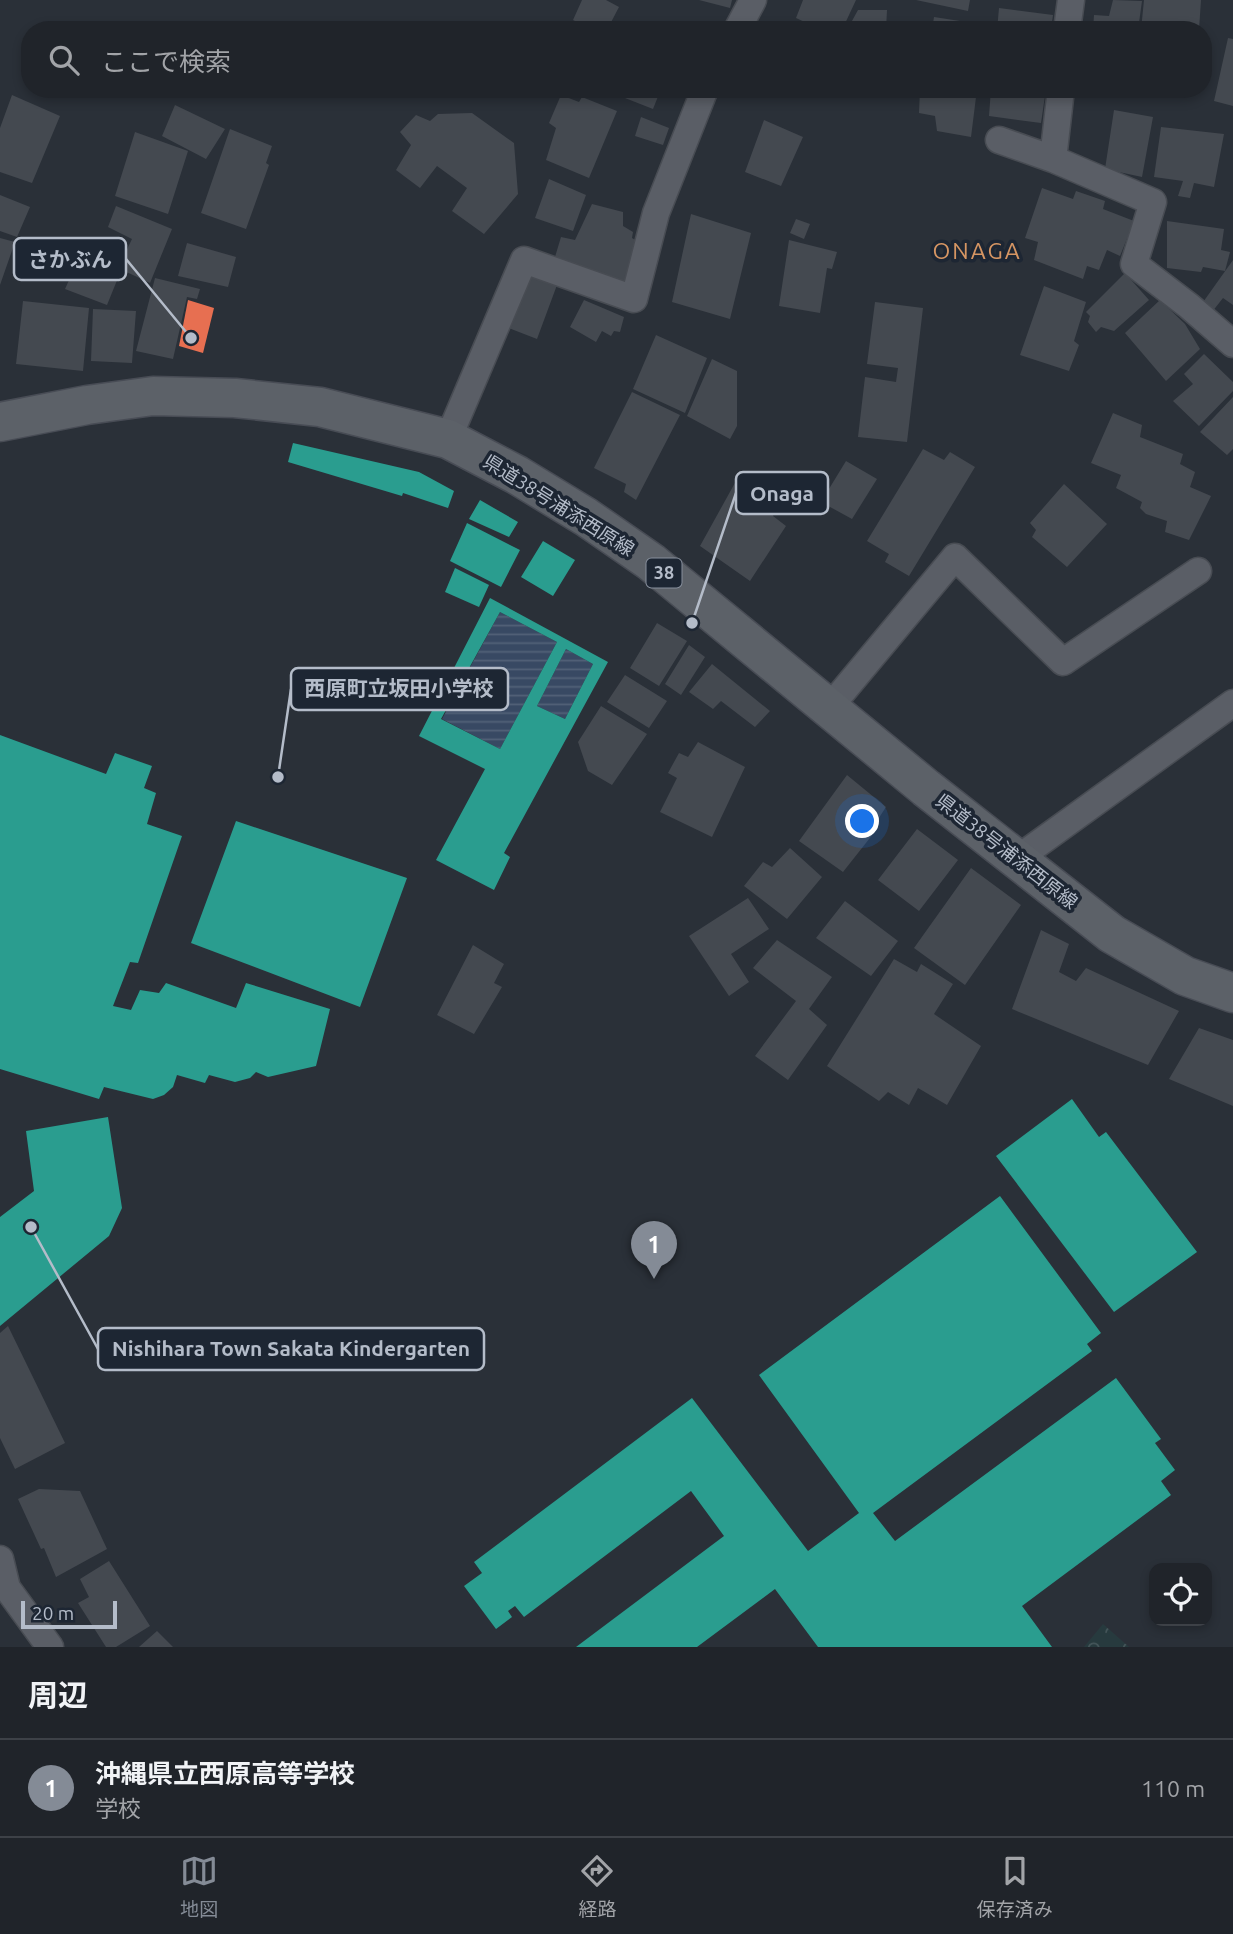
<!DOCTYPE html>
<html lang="ja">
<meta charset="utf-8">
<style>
body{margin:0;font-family:Ubuntu,"Noto Sans JP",sans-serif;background:#2d3036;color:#f1f3f6}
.controls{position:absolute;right:21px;bottom:21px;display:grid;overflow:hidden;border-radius:14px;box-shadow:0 4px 10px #0003}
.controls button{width:63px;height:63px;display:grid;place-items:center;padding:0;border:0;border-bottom:2px solid #3d4147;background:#20242a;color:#f1f3f6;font:35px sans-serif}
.scale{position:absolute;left:21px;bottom:18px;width:96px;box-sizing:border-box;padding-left:7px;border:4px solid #b4bcc9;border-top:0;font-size:19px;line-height:24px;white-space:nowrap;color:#b4bcc9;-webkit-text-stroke:5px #1d2633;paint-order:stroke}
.you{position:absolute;left:863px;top:822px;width:24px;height:24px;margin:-18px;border:5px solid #fff;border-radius:50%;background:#1a73e8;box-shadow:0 0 0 10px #1a73e833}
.badge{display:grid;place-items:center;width:46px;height:46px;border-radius:50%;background:#848b96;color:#fff;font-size:23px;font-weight:700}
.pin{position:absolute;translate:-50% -58px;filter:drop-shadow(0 2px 4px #0008)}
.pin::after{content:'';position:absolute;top:37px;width:24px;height:21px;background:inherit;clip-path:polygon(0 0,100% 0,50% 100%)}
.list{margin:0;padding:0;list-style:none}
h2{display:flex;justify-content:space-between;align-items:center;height:91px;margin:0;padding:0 28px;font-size:30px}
h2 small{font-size:23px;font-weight:400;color:#a2a4a8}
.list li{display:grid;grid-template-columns:46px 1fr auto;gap:21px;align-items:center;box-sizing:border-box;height:98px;padding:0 28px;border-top:2px solid #3d4147}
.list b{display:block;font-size:26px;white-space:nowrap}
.list p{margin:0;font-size:23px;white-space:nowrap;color:#a2a4a8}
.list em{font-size:23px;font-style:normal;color:#a2a4a8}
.icon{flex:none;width:38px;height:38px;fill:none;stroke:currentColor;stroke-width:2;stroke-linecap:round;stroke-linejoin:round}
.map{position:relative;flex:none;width:1233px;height:1647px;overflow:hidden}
.search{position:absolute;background:#20242a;box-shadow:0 4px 10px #0003;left:21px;right:21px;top:21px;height:77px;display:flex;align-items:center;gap:18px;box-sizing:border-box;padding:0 24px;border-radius:28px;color:#a2a4a8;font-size:26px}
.sheet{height:189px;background:#20242a}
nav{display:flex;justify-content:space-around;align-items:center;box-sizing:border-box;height:98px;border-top:2px solid #3d4147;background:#20242a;font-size:19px;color:#a2a4a8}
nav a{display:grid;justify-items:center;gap:4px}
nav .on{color:#848b96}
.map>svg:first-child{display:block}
.forest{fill:url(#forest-crowns)}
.water{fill:url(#water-rules)}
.shops{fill:#e76f51}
.schools{fill:#2a9d8f;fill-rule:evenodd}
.building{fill:#444950}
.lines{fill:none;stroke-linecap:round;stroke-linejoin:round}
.minor-casing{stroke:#484c53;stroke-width:29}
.primary-casing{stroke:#484c55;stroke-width:41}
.minor{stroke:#5a5e66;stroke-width:26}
.primary{stroke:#5c6168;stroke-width:38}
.labels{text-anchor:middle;stroke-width:7;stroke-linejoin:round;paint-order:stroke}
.shield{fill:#1d2633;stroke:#878f9c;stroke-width:2}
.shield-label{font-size:18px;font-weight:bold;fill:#b4bcc9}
.street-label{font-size:19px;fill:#b4bcc9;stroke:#1d2633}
.quarter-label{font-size:23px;letter-spacing:2px;fill:#d59563;stroke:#1d2633}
.leader{fill:none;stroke:#b4bcc9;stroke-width:2.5}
.callout-dot{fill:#b4bcc9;stroke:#1d2633;stroke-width:2.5}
.callout{fill:#1d2633;stroke:#b4bcc9;stroke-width:2.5}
.callout-label{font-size:21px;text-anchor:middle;font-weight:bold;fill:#b4bcc9}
</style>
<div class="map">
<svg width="1233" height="1647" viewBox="0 0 1233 1647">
<defs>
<pattern id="forest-crowns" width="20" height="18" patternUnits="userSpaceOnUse" patternTransform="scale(1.75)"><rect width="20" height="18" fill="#273a3e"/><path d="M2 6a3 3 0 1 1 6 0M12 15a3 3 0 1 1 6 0" fill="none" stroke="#445559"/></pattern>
<pattern id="water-rules" width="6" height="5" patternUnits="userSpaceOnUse" patternTransform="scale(1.75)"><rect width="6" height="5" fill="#384963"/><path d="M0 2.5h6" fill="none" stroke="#526178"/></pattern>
</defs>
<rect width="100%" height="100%" fill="#2a3038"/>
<!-- forest -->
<path class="forest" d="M 1103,1624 L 1129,1647 L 1084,1647 Z"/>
<!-- water -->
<path class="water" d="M 500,612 L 557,642 L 500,749 L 442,719 Z
M 566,649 L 593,664 L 565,719 L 537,706 Z"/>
<!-- shops -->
<path class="shops" d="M 188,300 L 214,308 L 203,353 L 179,346 Z"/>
<!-- schools -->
<path class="schools" d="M 293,443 L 419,472 L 454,491 L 448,508 L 403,493 L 402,496 L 288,462 Z
M 480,500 L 518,522 L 509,537 L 469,519 Z
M 467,523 L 520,550 L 501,587 L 450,561 Z
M 543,541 L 575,560 L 553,596 L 521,577 Z
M 455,568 L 489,585 L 479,607 L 445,592 Z
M 490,598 L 608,662 L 504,853 L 510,857 L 494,890 L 436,860 L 485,769 L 419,736 ZM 500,612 L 557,642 L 500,749 L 441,719 ZM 566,649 L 593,664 L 565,719 L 537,706 Z
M 0,735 L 106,774 L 115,753 L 152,766 L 144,788 L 156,793 L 147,824 L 182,836 L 138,963 L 130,962 L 113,1006 L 131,1010 L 140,990 L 159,993 L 166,983 L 236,1008 L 246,983 L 330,1009 L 316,1066 L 268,1077 L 256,1072 L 250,1078 L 235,1082 L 209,1075 L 205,1083 L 177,1075 L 173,1087 L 164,1095 L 153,1099 L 104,1087 L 99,1099 L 0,1069 Z
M 236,821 L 407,878 L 360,1007 L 191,943 Z
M 1072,1099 L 1099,1137 L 1106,1132 L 1197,1252 L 1114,1312 L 996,1156 Z
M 108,1117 L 122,1208 L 109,1236 L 0,1326 L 0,1217 L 34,1191 L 26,1131 Z
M 1000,1196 L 1101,1333 L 1087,1344 L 1092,1351 L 873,1513 L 895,1541 L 1116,1378 L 1161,1439 L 1155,1443 L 1175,1470 L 1161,1481 L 1171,1495 L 1022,1606 L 1052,1647 L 818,1647 L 775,1589 L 697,1647 L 576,1647 L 724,1536 L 691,1491 L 524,1617 L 515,1606 L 508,1611 L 512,1617 L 496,1629 L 464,1586 L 482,1573 L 474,1562 L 692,1398 L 808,1551 L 859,1513 L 759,1375 Z"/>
<!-- building -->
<path class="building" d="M 582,0 L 606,0 L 619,7 L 607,30 L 593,30 L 573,20 Z
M 699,0 L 732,0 L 730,8 Z
M 803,0 L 856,0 L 842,30 L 822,30 L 796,18 Z
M 916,0 L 970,0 L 968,11 Z
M 1113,0 L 1142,1 L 1138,30 L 1093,30 L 1094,15 L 1109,16 Z
M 1144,0 L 1201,0 L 1199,30 L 1141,30 Z
M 999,8 L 1053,15 L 1051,30 L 997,30 Z
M 858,10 L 887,10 L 886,30 L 847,30 Z
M 934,17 L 986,25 L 986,30 L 932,30 Z
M 1228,38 L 1233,39 L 1233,106 L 1214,101 Z
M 602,89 L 661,89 L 653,109 Z
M 920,89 L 977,89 L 971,137 L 937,131 L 935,116 L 919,113 Z
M 991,89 L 1046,89 L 1041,123 L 989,116 Z
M 12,95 L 60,116 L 32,183 L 0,172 L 0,128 Z
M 561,95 L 579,102 L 582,97 L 617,111 L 589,178 L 546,160 L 556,128 L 549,123 Z
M 175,105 L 225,129 L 206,159 L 162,136 Z
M 1114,110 L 1153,117 L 1142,177 L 1105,169 Z
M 472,113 L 514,143 L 518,194 L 484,234 L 452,211 L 467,188 L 437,166 L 420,188 L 396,170 L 411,145 L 400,132 L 416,115 L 430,121 L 438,114 Z
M 641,117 L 669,128 L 663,145 L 635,136 Z
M 764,120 L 803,137 L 781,186 L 745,172 Z
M 1161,127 L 1224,134 L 1214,187 L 1194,183 L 1190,198 L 1178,196 L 1183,181 L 1154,177 Z
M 230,129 L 272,146 L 266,163 L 269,165 L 246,229 L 201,213 Z
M 135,132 L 188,151 L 168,214 L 115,196 Z
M 549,179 L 586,195 L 573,231 L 535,218 Z
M 1042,188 L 1073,199 L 1076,191 L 1105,201 L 1103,209 L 1134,221 L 1120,256 L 1107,250 L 1099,270 L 1087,266 L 1083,279 L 1034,260 L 1038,242 L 1025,238 Z
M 0,195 L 30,207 L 17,237 L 0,231 Z
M 592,204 L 623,212 L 623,226 L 633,232 L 632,238 L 637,241 L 624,282 L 612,286 L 555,257 L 561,237 L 575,240 Z
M 116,206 L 172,229 L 150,283 L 118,268 L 132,239 L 108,227 Z
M 691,214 L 751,233 L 730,319 L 672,302 Z
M 796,219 L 810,224 L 804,239 L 790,233 Z
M 1167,221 L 1224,229 L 1221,250 L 1230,252 L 1225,271 L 1203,267 L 1201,272 L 1167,268 Z
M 0,238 L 15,242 L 0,285 Z
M 789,240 L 837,252 L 832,269 L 827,268 L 820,313 L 779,306 Z
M 187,243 L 236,257 L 228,287 L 178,276 Z
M 85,245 L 115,256 L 113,268 L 120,273 L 107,305 L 65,289 Z
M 1233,260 L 1233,305 L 1223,298 L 1212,312 L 1201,305 Z
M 528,273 L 557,285 L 537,339 L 506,327 Z
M 1125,273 L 1149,300 L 1114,331 L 1101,327 L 1096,332 L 1088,322 L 1090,316 L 1086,312 Z
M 155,278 L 200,289 L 197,299 L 187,297 L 173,359 L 136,351 Z
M 1044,286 L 1086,302 L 1074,341 L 1079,345 L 1069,371 L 1020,355 Z
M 584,300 L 624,317 L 620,332 L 614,331 L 611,336 L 602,331 L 596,342 L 570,327 Z
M 1160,300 L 1185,324 L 1200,349 L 1166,381 L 1125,333 Z
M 23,301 L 89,308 L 83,371 L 16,364 Z
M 875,302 L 923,308 L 907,442 L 858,437 L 865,377 L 896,382 L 898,368 L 867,364 Z
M 93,309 L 136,311 L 132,363 L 91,361 Z
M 656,335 L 707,358 L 685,413 L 633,389 Z
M 1204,354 L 1233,382 L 1233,391 L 1199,426 L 1173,401 L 1193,384 L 1184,374 Z
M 712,359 L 737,371 L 737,426 L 730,439 L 687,416 Z
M 632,392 L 680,415 L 636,500 L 624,492 L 626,484 L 594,468 Z
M 1233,397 L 1233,449 L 1227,455 L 1200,432 Z
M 1113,413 L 1142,425 L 1140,437 L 1183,454 L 1180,464 L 1195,472 L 1190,487 L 1211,496 L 1189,540 L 1165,532 L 1167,521 L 1146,514 L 1140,508 L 1142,502 L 1116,488 L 1121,475 L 1091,463 Z
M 923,449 L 944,460 L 950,452 L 975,467 L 909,576 L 885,562 L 889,554 L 867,541 Z
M 846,461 L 877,479 L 852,519 L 821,502 Z
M 736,481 L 778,504 L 773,516 L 786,526 L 750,581 L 700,546 Z
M 1064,484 L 1107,524 L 1067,567 L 1032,537 L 1036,530 L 1030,523 Z
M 657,623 L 687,641 L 659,686 L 630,668 Z
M 689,645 L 705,657 L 681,695 L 665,684 Z
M 712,664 L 770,711 L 755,727 L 721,701 L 713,709 L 689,692 Z
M 625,675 L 667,701 L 649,728 L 607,702 Z
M 601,706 L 647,734 L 612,785 L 588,771 L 578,742 Z
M 698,742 L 745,767 L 712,837 L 660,812 L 677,778 L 668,773 L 679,753 L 688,757 Z
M 847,775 L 886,807 L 873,827 L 877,829 L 843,872 L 799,841 Z
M 917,829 L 958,860 L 919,911 L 878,880 Z
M 790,848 L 822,877 L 787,919 L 744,886 L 763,862 L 772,867 Z
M 971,868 L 1021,905 L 965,985 L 914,948 Z
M 748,898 L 769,929 L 731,954 L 749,982 L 729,996 L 689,936 Z
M 845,901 L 898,941 L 871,976 L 816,938 Z
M 1041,930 L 1069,944 L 1059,972 L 1076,981 L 1086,968 L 1179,1011 L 1148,1065 L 1012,1009 Z
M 777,940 L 832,977 L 809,1009 L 827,1025 L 788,1080 L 755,1056 L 796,1001 L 753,968 Z
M 473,945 L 504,964 L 494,983 L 502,987 L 474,1034 L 437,1015 Z
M 894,959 L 917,972 L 921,964 L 953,984 L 934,1014 L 981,1046 L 947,1105 L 918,1088 L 909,1105 L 888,1092 L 879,1101 L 827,1066 Z
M 1199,1028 L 1233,1040 L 1233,1106 L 1169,1079 Z
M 8,1326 L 65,1443 L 15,1469 L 0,1438 L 0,1333 Z
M 39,1489 L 80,1491 L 107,1549 L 56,1577 L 44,1548 L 41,1549 L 18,1499 Z
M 109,1561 L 150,1626 L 116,1647 L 106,1647 L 78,1603 L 89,1597 L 80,1579 Z
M 157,1631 L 173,1647 L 139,1647 Z"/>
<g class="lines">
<!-- minor casing -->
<g class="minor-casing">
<path id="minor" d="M 737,30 L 753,0
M 1067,30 L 1071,0
M 999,140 L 1053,159 L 1153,202 L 1134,264 L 1189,306 L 1233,344
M 1053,159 L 1061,89
M 448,439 L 524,260 L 634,299 L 656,213 L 705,89
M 829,708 L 955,557 L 1063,662 L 1198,571
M 1017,859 L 1233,703
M 0,1559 L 7,1588 L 50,1647"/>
</g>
<!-- primary casing -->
<g class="primary-casing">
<path id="primary" d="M 0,422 L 87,405 L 153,396 L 235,398 L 320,407 L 448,439 L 517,475 L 586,517 L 651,562 L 926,788 L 1112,934 L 1185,976 L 1233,993"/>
</g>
<!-- minor -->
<use href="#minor" class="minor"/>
<!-- primary -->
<use href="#primary" class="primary"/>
</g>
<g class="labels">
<!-- shield labels -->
<rect class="shield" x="646.5" y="558.5" width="35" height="29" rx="5"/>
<g class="shield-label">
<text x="664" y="579">38</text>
</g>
<!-- street labels -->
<g class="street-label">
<text transform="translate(559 505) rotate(32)" y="7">県道38号浦添西原線</text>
<text transform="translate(1007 851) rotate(38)" y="7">県道38号浦添西原線</text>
</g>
<!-- quarter labels -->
<g class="quarter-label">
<text x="977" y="259">ONAGA</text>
</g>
</g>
<!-- callouts -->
<path class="leader" d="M191 338L126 259M692 623L736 493M278 777L291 689M31 1227L98 1349"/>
<g class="callout-dot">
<circle cx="191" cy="338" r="7"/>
<circle cx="692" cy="623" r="7"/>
<circle cx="278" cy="777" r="7"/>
<circle cx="31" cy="1227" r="7"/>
</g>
<g class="callout">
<rect x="14" y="238" width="112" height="42" rx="7"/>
<rect x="736" y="472" width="92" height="42" rx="7"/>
<rect x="291" y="668" width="217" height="42" rx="7"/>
<rect x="98" y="1328" width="386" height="42" rx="7"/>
</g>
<g class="callout-label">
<text x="70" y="267">さかぶん</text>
<text x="782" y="501">Onaga</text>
<text x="399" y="696">西原町立坂田小学校</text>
<text x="291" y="1356">Nishihara Town Sakata Kindergarten</text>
</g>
</svg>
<div class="controls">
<button><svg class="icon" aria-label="locate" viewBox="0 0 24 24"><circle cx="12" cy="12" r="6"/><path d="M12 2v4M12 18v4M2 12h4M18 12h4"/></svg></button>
</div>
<div class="scale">20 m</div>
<div class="you"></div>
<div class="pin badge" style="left:654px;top:1279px">1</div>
<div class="search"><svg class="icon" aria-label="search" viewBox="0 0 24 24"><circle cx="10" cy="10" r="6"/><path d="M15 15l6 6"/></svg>ここで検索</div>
</div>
<section class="sheet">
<h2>周辺<small></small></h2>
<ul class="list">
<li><span class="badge">1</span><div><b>沖縄県立西原高等学校</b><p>学校</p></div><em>110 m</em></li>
</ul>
</section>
<nav>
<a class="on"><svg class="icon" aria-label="map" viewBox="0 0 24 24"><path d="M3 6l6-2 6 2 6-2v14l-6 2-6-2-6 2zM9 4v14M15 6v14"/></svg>地図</a>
<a><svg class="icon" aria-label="directions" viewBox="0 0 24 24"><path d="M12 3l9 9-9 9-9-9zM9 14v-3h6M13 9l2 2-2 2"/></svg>経路</a>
<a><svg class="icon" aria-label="saved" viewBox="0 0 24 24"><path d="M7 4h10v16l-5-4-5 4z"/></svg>保存済み</a>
</nav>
